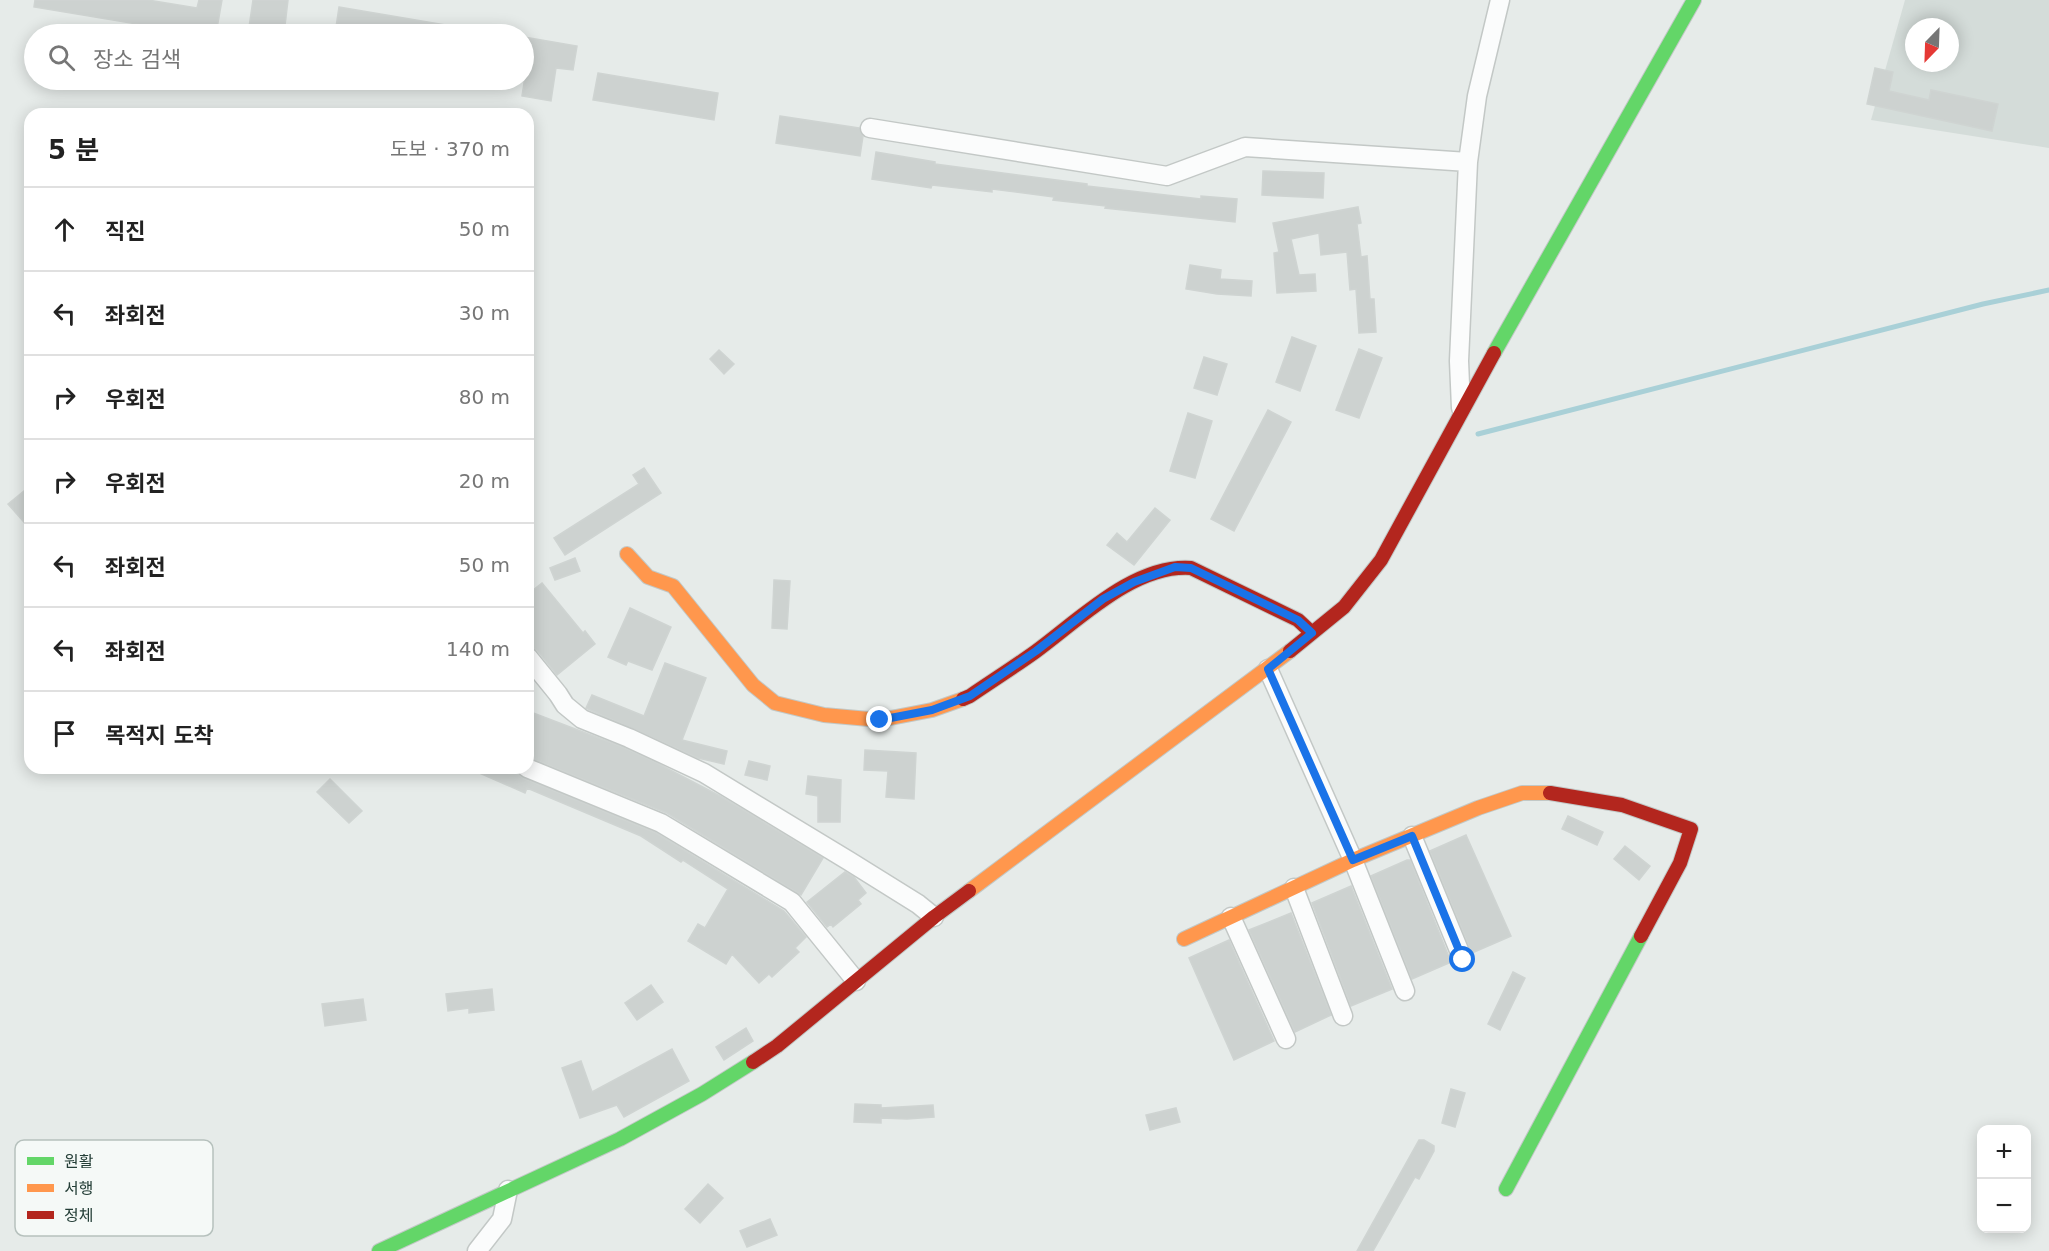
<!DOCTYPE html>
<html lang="ko">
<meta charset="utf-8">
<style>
body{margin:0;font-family:"DejaVu Sans","Noto Sans KR",sans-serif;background:#f6f6f6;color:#222}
.controls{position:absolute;right:18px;bottom:18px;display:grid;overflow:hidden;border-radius:12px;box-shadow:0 3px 15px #0003}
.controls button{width:54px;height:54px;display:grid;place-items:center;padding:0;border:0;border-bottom:2px solid #e0e0e0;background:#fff;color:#222;font:30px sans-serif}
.compass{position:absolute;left:1905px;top:18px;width:54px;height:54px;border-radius:50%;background:#fff;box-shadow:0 3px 15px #0003;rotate:203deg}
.stop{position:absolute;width:18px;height:18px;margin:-14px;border:4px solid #1a73e8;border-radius:50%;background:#fff}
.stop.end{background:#1a73e8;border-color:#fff;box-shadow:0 2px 6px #0008}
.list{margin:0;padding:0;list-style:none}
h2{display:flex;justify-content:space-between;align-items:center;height:78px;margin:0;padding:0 24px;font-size:26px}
h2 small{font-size:20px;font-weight:400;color:#767676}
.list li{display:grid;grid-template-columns:39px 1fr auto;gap:18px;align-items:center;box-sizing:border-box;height:84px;padding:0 24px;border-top:2px solid #e0e0e0}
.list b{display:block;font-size:22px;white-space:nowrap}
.list em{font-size:20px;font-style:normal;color:#767676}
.icon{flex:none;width:33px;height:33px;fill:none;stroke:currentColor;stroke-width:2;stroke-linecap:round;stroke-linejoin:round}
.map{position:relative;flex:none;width:2049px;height:1251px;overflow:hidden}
.search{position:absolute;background:#fff;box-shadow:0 3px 15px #0003;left:24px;top:24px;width:510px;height:66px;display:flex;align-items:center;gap:15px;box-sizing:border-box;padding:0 21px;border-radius:33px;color:#767676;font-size:22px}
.panel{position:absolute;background:#fff;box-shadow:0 3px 15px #0003;left:24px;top:108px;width:510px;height:666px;border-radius:18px}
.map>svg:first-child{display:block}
.built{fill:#d4dcd9;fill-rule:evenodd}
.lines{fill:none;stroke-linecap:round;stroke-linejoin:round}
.stream{stroke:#a9d0d7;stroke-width:5}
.building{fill:#cdd2d0;stroke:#cfd4d2;stroke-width:1.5}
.street-casing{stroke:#c3c8c6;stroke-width:21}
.fast-casing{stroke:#c2c8c6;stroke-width:16}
.slow-casing{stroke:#c2c8c6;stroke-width:16}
.jam-casing{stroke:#c2c8c6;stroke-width:16}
.street{stroke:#fbfcfc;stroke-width:18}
.fast{stroke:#63d668;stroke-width:14}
.slow{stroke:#ff974d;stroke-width:14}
.jam{stroke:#b3261e;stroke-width:14}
.route{stroke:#1a73e8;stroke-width:8}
.key{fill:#f5f9f7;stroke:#b6c1bd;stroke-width:1.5}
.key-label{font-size:16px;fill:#243e37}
</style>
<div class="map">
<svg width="2049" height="1251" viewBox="0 0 2049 1251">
<rect width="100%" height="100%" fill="#e6ebe9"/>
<!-- built -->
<path class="built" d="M 1905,0 L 2049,0 L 2049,148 L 1871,120 ZM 1914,27 L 1950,27 L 1950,63 L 1914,63 Z"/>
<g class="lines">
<!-- stream -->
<path class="stream" d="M 1478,434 L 1983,304 L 2049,290"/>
</g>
<!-- building -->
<path class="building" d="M 35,0 L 148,0 L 197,8 L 199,0 L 222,0 L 216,34 L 197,34 L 34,7 Z
M 253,0 L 288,0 L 284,34 L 248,34 Z
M 339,7 L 458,27 L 457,34 L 335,34 Z
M 524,37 L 577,46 L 573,70 L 556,68 L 551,101 L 522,96 L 527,64 L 524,63 Z
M 1875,68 L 1893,72 L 1889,91 L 1929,100 L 1931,90 L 1998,104 L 1992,131 L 1867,104 Z
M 598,73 L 718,93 L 714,120 L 593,100 Z
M 780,116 L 859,128 L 863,136 L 860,156 L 776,143 Z
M 876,152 L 935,162 L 935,164 L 1087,184 L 1087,186 L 1201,199 L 1201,196 L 1237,199 L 1235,222 L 1105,208 L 1106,206 L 1053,200 L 1054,197 L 992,189 L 992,192 L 932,185 L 931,188 L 872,179 Z
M 1263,171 L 1324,173 L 1323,198 L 1262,195 Z
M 1358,207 L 1361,223 L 1357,224 L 1361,257 L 1367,256 L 1370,299 L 1374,299 L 1376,332 L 1359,333 L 1356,289 L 1350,290 L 1347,252 L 1321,255 L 1319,233 L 1291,239 L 1299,275 L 1315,274 L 1316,291 L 1277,293 L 1274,253 L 1279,252 L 1273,223 Z
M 1190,265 L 1221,270 L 1220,279 L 1252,281 L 1251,296 L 1217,294 L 1186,289 Z
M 1292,337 L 1316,346 L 1300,391 L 1276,382 Z
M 1359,349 L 1382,358 L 1359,418 L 1336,410 Z
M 719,350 L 734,364 L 724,374 L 710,359 Z
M 1204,357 L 1227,364 L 1217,395 L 1194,388 Z
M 1268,410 L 1291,422 L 1234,531 L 1211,519 Z
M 1188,413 L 1212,421 L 1195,478 L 1170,471 Z
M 644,468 L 661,493 L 565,555 L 554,538 L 639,484 L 633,475 Z
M 30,486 L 30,529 L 8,504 Z
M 1155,508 L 1170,520 L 1134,565 L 1107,545 L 1117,533 L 1127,542 Z
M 575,558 L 580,571 L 555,580 L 550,568 Z
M 774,580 L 790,581 L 787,629 L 772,628 Z
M 542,583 L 583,633 L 585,631 L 595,644 L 557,675 L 537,650 L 528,645 L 528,594 Z
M 630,608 L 671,627 L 652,670 L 628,661 L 626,665 L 608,657 Z
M 665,663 L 706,678 L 682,740 L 727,751 L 724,764 L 698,758 L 586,708 L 592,695 L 644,716 Z
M 528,711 L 625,748 L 653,761 L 720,796 L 823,858 L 801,895 L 667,813 L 528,757 Z
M 865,750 L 916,753 L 914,799 L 886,797 L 888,771 L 864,770 Z
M 749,761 L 770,766 L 767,780 L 745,775 Z
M 468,768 L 516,768 L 518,774 L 523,778 L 656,833 L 784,911 L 806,937 L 795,948 L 799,952 L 772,977 L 769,974 L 759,983 L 732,954 L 726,964 L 688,941 L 698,924 L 705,928 L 728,889 L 683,860 L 681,862 L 641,836 L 527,788 L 525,793 Z
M 808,776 L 841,780 L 840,822 L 818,822 L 818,796 L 806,794 Z
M 330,779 L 362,811 L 349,823 L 317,792 Z
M 1568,816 L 1603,832 L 1597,845 L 1562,829 Z
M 1466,835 L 1511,936 L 1472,953 L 1430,851 Z
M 1625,846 L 1650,866 L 1639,880 L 1614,859 Z
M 1407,860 L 1410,860 L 1451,962 L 1412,979 L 1371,876 Z
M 845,872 L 854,877 L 866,893 L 858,900 L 861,904 L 833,927 L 831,924 L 827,927 L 807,902 Z
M 1351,886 L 1392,989 L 1351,1006 L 1312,903 Z
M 1291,913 L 1331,1015 L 1295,1032 L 1249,930 Z
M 1229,940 L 1274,1041 L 1234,1060 L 1189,958 Z
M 1513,972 L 1525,978 L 1500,1030 L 1488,1024 Z
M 651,985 L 663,1002 L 637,1020 L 625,1003 Z
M 492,989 L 494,1010 L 469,1013 L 469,1008 L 448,1011 L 446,994 Z
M 363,999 L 366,1020 L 325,1026 L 322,1004 Z
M 746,1028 L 753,1041 L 724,1060 L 716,1047 Z
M 672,1049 L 689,1081 L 624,1117 L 617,1105 L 580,1118 L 562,1068 L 581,1061 L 592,1092 Z
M 1451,1089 L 1465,1093 L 1455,1127 L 1442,1123 Z
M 855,1104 L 881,1105 L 881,1108 L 933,1105 L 934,1117 L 907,1119 L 881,1118 L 881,1123 L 854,1122 Z
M 1176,1108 L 1180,1122 L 1150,1130 L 1146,1115 Z
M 1419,1140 L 1424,1140 L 1434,1146 L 1434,1151 L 1419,1179 L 1415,1177 L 1373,1251 L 1357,1251 Z
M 708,1184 L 723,1198 L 700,1223 L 685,1209 Z
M 770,1219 L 777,1235 L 747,1247 L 740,1231 Z"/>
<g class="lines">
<!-- street casing -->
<g class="street-casing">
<path id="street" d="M 870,128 L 1167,176 L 1245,147 L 1468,162
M 1461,408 L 1459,361 L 1468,162 L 1477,96 L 1500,0
M 528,657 L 558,694 L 565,705 L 582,719 L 629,738 L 704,773 L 849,861 L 918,904 L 934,917
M 1268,669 L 1353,860 L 1405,991
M 527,768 L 661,823 L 792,902 L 856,981
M 1412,836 L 1463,960
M 1294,888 L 1343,1016
M 1231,917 L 1286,1039
M 477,1251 L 502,1219 L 508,1190"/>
</g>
<!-- fast casing -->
<g class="fast-casing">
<path id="fast" d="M 1494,353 L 1694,0
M 1506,1189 L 1641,936
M 379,1251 L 620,1139 L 702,1094 L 753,1062"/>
</g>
<!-- slow casing -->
<g class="slow-casing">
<path id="slow" d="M 627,554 L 648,577 L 673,586 L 753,685 L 775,703 L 824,715 L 880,720 L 932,710 L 963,699
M 969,891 L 1290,651
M 1184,939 L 1353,860 L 1478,808 L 1522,793 L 1550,793"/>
</g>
<!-- jam casing -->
<g class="jam-casing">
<path id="jam" d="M 1290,651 L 1344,607 L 1381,560 L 1494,353
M 963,699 L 970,696 C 992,681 1014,667 1035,652 C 1079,620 1134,564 1191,568 L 1298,620 L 1312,633
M 1550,793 L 1622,805 L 1691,829 L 1680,863 L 1641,936
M 753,1062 L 777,1046 L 934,917 L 969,891"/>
</g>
<!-- street -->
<use href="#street" class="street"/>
<!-- fast -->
<use href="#fast" class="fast"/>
<!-- slow -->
<use href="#slow" class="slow"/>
<!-- jam -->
<use href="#jam" class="jam"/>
</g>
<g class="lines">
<!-- route -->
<path class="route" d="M 880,720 L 932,710 L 970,696 L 1036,651 L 1103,599 L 1134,582 L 1175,567 L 1191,568 L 1298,620 L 1312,633 L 1268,669 L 1353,860 L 1412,836 L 1463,960"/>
</g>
<!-- legend -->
<rect x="15" y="1140" width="198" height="96" rx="9" class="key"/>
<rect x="27" y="1157" width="27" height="8" fill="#63d668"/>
<rect x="27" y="1184" width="27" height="8" fill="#ff974d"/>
<rect x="27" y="1211" width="27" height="8" fill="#b3261e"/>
<g class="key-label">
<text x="64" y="1167">원활</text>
<text x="64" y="1194">서행</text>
<text x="64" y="1221">정체</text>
</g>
</svg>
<div class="controls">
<button>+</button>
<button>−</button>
</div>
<svg class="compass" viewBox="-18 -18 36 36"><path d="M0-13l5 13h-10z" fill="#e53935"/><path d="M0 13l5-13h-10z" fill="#767676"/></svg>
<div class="stop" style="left:1463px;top:960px"></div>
<div class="stop end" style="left:880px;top:720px"></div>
<div class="search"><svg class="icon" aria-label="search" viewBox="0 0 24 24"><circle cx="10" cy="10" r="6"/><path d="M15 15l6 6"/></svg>장소 검색</div>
<section class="panel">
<h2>5 분<small>도보 · 370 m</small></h2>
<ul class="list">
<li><svg class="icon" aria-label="ahead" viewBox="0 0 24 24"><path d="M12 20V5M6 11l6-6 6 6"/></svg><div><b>직진</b></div><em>50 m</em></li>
<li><svg class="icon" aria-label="left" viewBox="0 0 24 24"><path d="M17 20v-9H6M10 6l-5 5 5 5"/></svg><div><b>좌회전</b></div><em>30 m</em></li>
<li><svg class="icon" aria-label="right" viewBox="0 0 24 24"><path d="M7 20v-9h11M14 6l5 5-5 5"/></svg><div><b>우회전</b></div><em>80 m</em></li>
<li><svg class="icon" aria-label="right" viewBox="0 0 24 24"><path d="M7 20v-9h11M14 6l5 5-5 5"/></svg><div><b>우회전</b></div><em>20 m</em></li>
<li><svg class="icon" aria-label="left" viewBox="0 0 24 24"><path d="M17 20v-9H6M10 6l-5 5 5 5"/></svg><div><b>좌회전</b></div><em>50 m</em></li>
<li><svg class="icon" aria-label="left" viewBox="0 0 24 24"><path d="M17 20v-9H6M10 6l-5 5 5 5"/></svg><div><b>좌회전</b></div><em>140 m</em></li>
<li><svg class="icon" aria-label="arrive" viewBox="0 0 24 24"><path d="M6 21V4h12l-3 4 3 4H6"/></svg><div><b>목적지 도착</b></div></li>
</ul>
</section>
</div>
